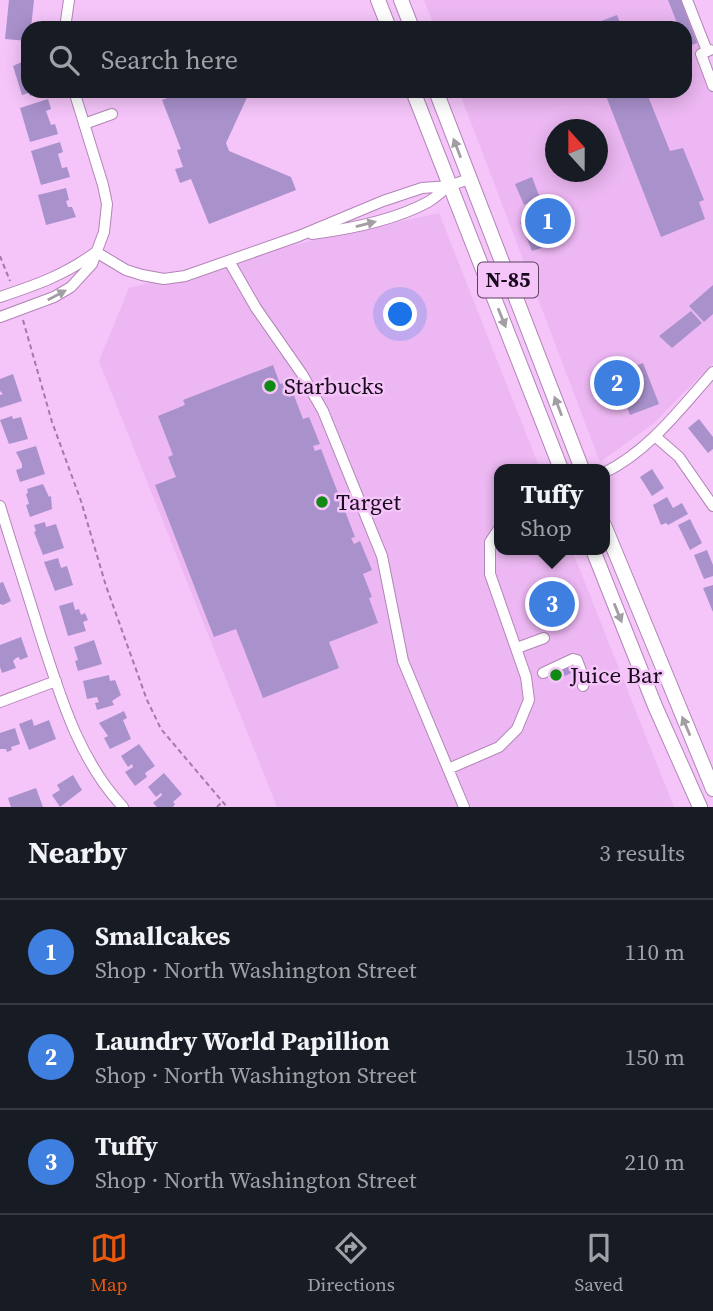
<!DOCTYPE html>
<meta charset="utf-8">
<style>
body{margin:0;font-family:"Source Serif 4",serif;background:#20242c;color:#f1f3f6}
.compass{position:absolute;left:545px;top:119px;width:63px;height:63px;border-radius:50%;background:#171b24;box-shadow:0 4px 18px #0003;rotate:339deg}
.you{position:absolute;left:401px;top:315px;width:24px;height:24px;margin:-18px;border:5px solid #fff;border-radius:50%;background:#1a73e8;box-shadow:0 0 0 10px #1a73e833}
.badge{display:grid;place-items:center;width:46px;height:46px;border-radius:50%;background:#ea580c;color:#fff;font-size:23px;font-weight:700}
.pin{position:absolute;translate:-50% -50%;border:4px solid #fff;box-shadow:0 2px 7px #0006}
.popup{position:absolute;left:494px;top:464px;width:116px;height:91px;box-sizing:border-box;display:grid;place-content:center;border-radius:14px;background:#171b24;filter:drop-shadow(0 2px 5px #0005);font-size:23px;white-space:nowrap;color:#9ea1a6}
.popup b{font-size:26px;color:#f1f3f6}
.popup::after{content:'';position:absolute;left:50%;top:100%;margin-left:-14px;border:14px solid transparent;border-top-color:#171b24}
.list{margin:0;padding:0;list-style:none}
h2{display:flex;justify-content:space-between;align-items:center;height:91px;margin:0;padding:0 28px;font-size:30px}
h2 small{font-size:23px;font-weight:400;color:#9ea1a6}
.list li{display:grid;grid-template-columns:46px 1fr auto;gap:21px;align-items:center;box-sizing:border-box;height:105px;padding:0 28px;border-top:2px solid #363941}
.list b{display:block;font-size:26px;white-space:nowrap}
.list p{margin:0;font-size:23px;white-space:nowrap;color:#9ea1a6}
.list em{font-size:23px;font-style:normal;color:#9ea1a6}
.icon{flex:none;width:38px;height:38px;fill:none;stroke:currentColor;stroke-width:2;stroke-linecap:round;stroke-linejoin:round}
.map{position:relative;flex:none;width:713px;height:807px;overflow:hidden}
.search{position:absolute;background:#171b24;box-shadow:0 4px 18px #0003;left:21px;right:21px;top:21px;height:77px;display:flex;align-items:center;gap:18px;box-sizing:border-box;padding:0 24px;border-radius:21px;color:#9ea1a6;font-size:26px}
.sheet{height:406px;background:#171b24}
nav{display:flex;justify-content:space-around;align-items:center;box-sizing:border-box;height:98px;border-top:2px solid #363941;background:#171b24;font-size:19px;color:#9ea1a6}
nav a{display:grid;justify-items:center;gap:4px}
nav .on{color:#ea580c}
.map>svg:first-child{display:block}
.built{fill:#ecb7f2;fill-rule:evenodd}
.building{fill:#a991cc}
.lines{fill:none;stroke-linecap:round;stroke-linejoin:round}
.minor-casing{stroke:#b285b7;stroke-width:12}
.major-casing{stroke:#b285b7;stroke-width:16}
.path{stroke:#9f7ca3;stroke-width:2;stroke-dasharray:5 3.5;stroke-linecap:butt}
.minor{stroke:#fff;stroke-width:10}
.major{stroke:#fff;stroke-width:14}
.oneway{fill:#a39da4}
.poi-dot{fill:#108a12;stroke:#f5c5fa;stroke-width:2.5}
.labels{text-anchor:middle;stroke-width:5;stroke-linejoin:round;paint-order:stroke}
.shield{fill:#f5c5fa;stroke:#5b415f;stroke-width:2}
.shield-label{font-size:21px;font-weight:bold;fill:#19091c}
.poi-label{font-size:23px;fill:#19091c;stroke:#f5c5fa;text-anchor:start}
</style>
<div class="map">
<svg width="713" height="807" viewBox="0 0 713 807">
<rect width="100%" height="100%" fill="#f5c5fa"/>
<!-- built -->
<path class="built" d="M 424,0 L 682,0 L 713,77 L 713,363 L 653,424 L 600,462 L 459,91 L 685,91 L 685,28 L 435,28 ZM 556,130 L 598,130 L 598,172 L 556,172 Z
M 439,213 L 540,469 L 500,469 L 500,550 L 572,550 L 674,807 L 277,807 L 99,361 L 129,288 L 306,242 Z"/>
<!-- building -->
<path class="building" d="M 9,0 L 34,0 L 31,28 L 28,28 L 28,41 L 5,39 Z
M 668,0 L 681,0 L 697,43 L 686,47 L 685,28 L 679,28 Z
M 617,15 L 622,28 L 583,28 Z
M 28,59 L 28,91 L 46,92 L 30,96 L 29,93 L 22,95 L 13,66 Z
M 186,91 L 250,91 L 226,143 L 229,151 L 291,177 L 296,190 L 209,224 L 191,179 L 180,183 L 175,169 L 183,167 L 177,150 L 181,149 L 162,100 Z
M 604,91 L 646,91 L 670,151 L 683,148 L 704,200 L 699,202 L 705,219 L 661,237 Z
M 48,99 L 51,109 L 46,111 L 51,125 L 55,124 L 58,134 L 30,142 L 20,108 Z
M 60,142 L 63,152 L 58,154 L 62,168 L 67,167 L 70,177 L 41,185 L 31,151 Z
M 532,177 L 540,198 L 524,205 L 515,184 Z
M 66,188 L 69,200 L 66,201 L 68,207 L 72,207 L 76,217 L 46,225 L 38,195 Z
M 548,212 L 560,242 L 532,251 L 520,222 Z
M 713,285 L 713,314 L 704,322 L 689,306 Z
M 691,311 L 702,323 L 672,348 L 659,336 Z
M 643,363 L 659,404 L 630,415 L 614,374 Z
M 273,365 L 280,384 L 283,383 L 285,387 L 290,385 L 303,419 L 309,417 L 320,444 L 313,446 L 315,451 L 321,449 L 355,537 L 351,538 L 354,544 L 360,541 L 372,570 L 363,574 L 372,597 L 369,598 L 378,623 L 329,642 L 339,668 L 263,698 L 236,629 L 214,637 L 155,485 L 176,477 L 168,457 L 173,455 L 158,416 L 185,405 L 183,400 Z
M 13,374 L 22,401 L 0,408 L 0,395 L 3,394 L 0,391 L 0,379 Z
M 12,416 L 13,419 L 21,417 L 28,439 L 9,444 L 0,420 Z
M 699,419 L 713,437 L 713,449 L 708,453 L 688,428 Z
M 36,446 L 45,474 L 20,482 L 16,470 L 22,468 L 22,464 L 16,452 Z
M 652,469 L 664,488 L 652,496 L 640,477 Z
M 43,484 L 49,497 L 51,496 L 52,509 L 30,517 L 26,505 L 29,504 L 26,494 L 28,493 L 27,489 Z
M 667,497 L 673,508 L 682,503 L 688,514 L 668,525 L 666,523 L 661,525 L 653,505 Z
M 690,519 L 702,543 L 690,550 L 678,525 Z
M 45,522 L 46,527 L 56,524 L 64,548 L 43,555 L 34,532 L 36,531 L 34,525 Z
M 707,550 L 713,565 L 713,576 L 704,579 L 694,555 Z
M 58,558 L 61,568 L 67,566 L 73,585 L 55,591 L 44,562 Z
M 553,578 L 570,621 L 552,629 L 534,586 Z
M 3,582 L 11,601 L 3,605 L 0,604 L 0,583 Z
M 713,585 L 713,612 L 703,588 Z
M 73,602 L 75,610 L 79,609 L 81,615 L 85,613 L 88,620 L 83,622 L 86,631 L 68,636 L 59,606 Z
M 21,637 L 28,657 L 20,660 L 19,657 L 16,658 L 13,661 L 16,668 L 2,673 L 0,667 L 0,645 Z
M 94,640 L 102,664 L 78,671 L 75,661 L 78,660 L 74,647 Z
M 568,665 L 571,673 L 554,681 L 551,673 Z
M 109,675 L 110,681 L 115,680 L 121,695 L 112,701 L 114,705 L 97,710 L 95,703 L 99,702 L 97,697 L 87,699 L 83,681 Z
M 124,711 L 127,718 L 123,720 L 131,739 L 110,749 L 104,738 L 108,736 L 99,723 Z
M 32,719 L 34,726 L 49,720 L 56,739 L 29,750 L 19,724 Z
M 15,728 L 20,744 L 11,747 L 12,750 L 7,752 L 6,749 L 0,749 L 0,733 Z
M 139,744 L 155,766 L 145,773 L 147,777 L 135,786 L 125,772 L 133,767 L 132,764 L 128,767 L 121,756 Z
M 164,773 L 182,794 L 173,802 L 175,804 L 173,807 L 157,807 L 153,803 L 162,795 L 161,793 L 156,797 L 148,787 Z
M 73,775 L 82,790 L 60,807 L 52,795 L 60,790 L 57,785 Z
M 36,788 L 43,807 L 11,807 L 8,798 Z"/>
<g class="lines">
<!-- minor casing -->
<g class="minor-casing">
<path id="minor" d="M 687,0 L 707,51
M 65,28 L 69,0
M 710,50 L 701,54 L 713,86
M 84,124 L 112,114
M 312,234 C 350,229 393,221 428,202 C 435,198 442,191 449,186
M 96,252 L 126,270 L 142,275 L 164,279 L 185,276 L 299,236 L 383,201 L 422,188 L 449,186 L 469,179
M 229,261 L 256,308 L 302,374 L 323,411 L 382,556 L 403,661 L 464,807
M 0,297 C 36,285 65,275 96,252
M 0,317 L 54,297 L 71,287 L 92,264 L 104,232 L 107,204 L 103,185 L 74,91
M 656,437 L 679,457 L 713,506
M 604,473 C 650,450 680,409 713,372
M 0,506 C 13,549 27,591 40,634 C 60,695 78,759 123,807
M 517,648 L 544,638
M 543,673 L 573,659 L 577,660 L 585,681 L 583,686
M 0,702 L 56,681
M 448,769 L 499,747 L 517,729 L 529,700 L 526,677 L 490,574 L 490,542 L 500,527"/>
</g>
<!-- major casing -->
<g class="major-casing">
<path id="major" d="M 378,0 L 389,28
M 401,0 L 412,28
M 413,91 L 561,469
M 436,91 L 582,469
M 604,525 L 713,789
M 593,550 L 655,706 L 700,807"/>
</g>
<!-- path -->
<path class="path" d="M 0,256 L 10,281
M 23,320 L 52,422 L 81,501 L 106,586 L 147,700 L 161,729 L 227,807
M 217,807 L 222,802"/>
<!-- minor -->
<use href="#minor" class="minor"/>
<!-- major -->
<use href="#major" class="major"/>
</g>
<!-- one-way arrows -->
<defs><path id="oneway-solid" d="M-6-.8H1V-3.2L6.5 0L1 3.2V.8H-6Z" transform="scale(1.75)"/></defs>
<g class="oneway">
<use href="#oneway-solid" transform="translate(457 148) rotate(-111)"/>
<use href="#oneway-solid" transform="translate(366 224) rotate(-14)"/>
<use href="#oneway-solid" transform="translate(57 295) rotate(-28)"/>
<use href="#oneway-solid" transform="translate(502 318) rotate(68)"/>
<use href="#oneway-solid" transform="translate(558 406) rotate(-111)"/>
<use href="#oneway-solid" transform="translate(618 613) rotate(68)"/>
<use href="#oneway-solid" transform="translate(686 726) rotate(-113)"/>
</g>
<!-- markers -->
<g class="poi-dot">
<circle cx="270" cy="386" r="7"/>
<circle cx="322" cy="502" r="7"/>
<circle cx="556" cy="675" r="7"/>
</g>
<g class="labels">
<!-- shield labels -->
<rect class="shield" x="478" y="262.5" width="60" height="35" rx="5"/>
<g class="shield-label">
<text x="508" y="287">N-85</text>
</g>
<!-- poi labels -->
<g class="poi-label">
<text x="284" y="394">Starbucks</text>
<text x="336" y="510">Target</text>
<text x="570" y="683">Juice Bar</text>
</g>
</g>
</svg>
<svg class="compass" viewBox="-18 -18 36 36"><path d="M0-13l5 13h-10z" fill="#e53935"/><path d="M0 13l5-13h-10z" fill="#9ea1a6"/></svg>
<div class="you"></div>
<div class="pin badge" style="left:548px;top:221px;background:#3f7fe0">1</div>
<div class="pin badge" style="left:617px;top:383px;background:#3f7fe0">2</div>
<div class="pin badge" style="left:552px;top:604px;background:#3f7fe0">3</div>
<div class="popup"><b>Tuffy</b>Shop</div>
<div class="search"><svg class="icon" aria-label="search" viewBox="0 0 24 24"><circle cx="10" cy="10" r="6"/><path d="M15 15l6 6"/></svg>Search here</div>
</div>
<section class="sheet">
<h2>Nearby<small>3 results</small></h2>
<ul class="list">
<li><span class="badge" style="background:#3f7fe0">1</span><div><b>Smallcakes</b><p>Shop · North Washington Street</p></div><em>110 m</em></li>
<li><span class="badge" style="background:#3f7fe0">2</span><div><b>Laundry World Papillion</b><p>Shop · North Washington Street</p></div><em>150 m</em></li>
<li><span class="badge" style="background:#3f7fe0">3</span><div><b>Tuffy</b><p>Shop · North Washington Street</p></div><em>210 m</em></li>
</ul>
</section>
<nav>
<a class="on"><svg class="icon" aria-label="map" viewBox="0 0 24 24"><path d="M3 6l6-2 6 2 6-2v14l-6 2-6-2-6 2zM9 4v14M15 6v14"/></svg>Map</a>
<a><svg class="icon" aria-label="directions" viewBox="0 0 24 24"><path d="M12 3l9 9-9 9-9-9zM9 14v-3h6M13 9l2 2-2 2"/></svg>Directions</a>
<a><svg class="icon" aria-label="saved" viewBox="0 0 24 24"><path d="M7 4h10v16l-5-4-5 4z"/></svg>Saved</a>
</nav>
